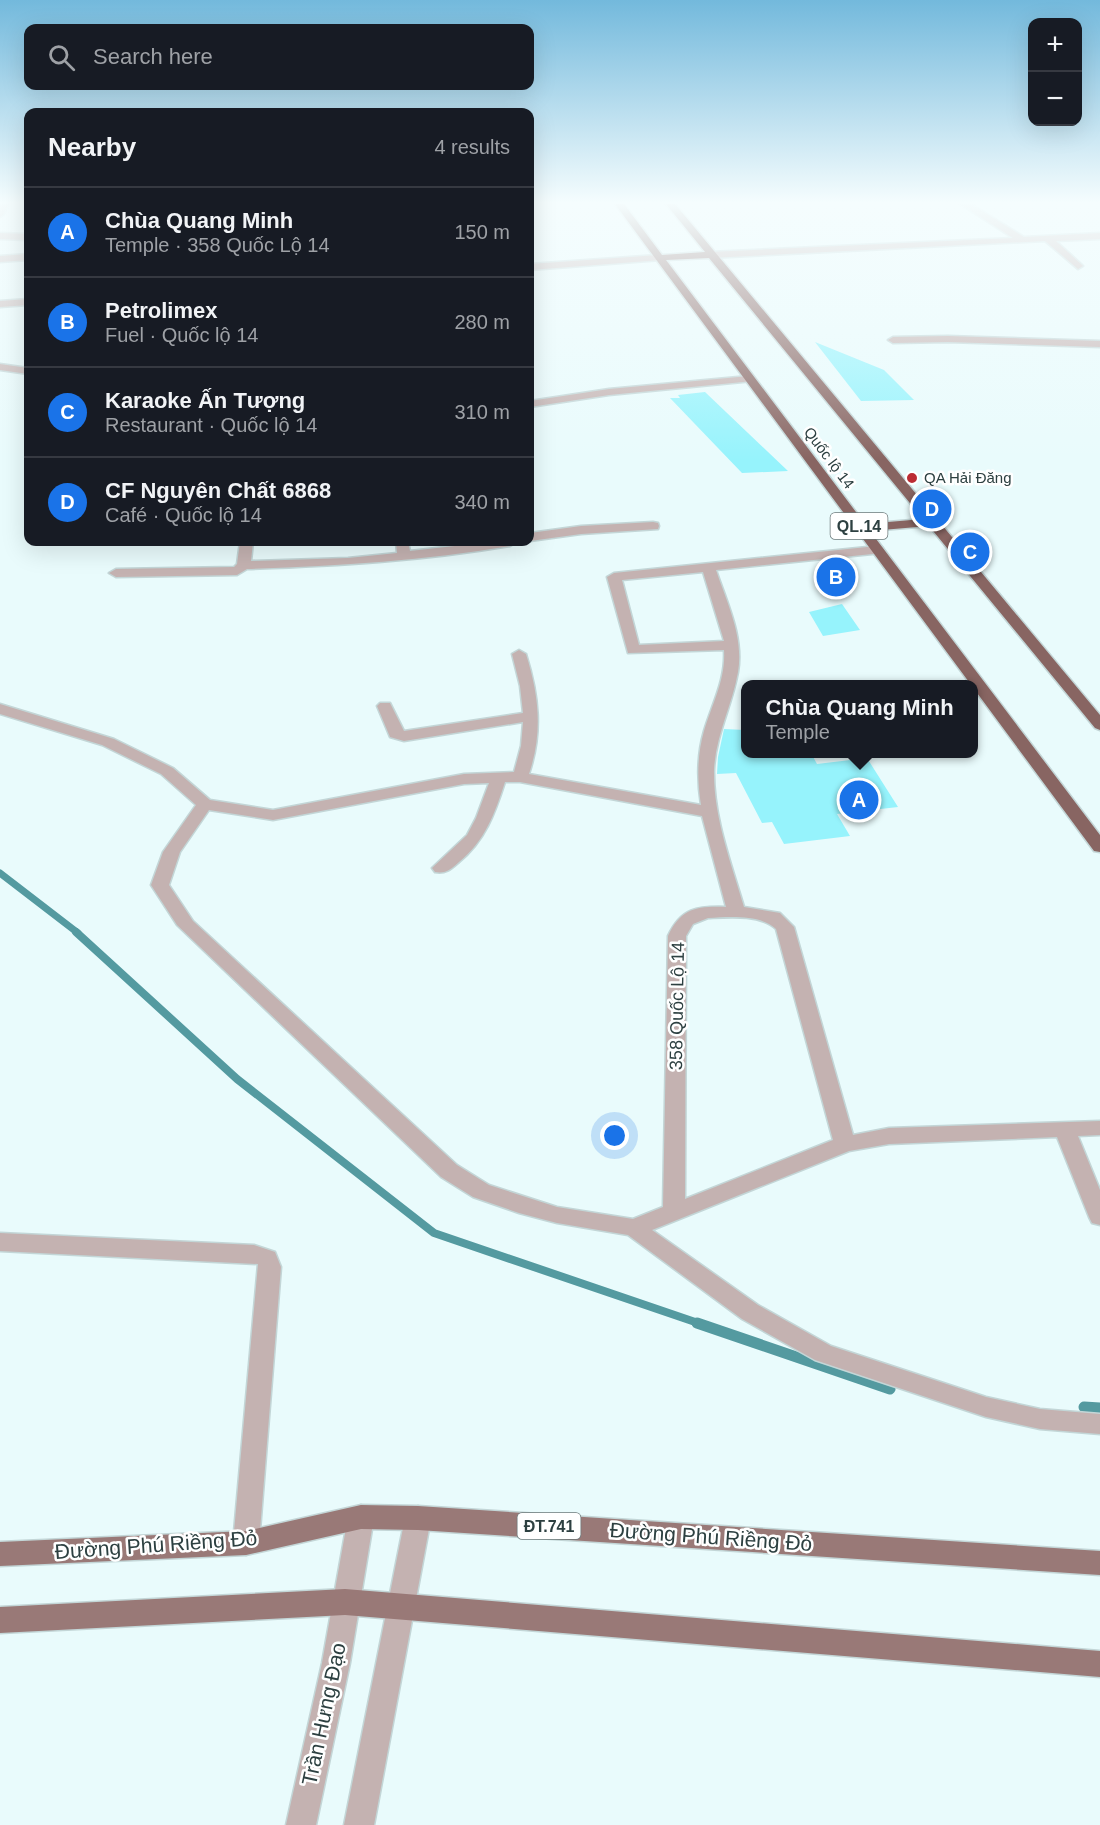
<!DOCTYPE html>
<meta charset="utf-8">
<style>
body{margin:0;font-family:Arial,sans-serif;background:#242831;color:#f1f3f6}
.controls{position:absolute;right:18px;top:18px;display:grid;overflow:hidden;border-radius:12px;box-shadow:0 6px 24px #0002}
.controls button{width:54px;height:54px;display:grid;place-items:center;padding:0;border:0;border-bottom:2px solid #363941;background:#171b24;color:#f1f3f6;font:30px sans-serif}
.you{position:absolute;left:615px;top:1136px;width:21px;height:21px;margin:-15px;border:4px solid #fff;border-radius:50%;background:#1a73e8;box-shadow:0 0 0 9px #1a73e833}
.badge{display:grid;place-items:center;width:39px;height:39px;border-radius:50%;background:#1a73e8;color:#fff;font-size:20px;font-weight:700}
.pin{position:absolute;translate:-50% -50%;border:3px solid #fff;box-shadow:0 2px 6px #0006}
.popup{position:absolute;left:741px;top:680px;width:237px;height:78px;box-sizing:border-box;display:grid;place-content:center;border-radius:12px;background:#171b24;filter:drop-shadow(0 2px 4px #0005);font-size:20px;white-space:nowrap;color:#9ea1a6}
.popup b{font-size:22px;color:#f1f3f6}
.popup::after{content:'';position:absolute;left:50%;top:100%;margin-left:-12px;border:12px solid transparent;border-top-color:#171b24}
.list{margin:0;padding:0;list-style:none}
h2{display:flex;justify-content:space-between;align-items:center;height:78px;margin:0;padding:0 24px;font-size:26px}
h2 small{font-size:20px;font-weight:400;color:#9ea1a6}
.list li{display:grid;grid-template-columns:39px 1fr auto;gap:18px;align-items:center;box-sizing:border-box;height:90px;padding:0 24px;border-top:2px solid #363941}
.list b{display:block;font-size:22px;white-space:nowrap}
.list p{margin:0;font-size:20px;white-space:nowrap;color:#9ea1a6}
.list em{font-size:20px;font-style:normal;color:#9ea1a6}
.icon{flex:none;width:33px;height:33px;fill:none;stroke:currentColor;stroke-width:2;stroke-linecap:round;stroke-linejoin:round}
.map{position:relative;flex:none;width:1100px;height:1825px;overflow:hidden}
.search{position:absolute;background:#171b24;box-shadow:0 6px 24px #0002;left:24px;top:24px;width:510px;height:66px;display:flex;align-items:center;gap:15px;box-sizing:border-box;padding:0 21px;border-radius:12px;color:#9ea1a6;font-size:22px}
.panel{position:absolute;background:#171b24;box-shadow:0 6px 24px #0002;left:24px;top:108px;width:510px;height:438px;border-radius:12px}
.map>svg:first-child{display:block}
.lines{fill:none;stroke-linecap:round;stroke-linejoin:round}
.stream-far2{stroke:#549aa0;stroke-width:7}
.stream-far1{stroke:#549aa0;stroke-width:8}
.stream{stroke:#549aa0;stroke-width:11}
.building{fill:#96f3fc}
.minor-casing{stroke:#c3d6d7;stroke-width:3}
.major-casing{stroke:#c3d6d7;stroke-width:3}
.highway-casing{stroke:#c3d6d7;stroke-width:3}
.minor{fill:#c4b2b1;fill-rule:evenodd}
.major{fill:#997977;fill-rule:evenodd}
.highway{fill:#886562;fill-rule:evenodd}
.poi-dot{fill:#bb2b33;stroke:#fff;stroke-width:2}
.labels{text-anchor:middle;stroke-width:5;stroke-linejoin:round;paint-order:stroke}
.far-street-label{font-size:15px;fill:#2d4041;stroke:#fff}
.far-poi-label{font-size:15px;fill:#2d4041;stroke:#fff;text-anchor:start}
.shield{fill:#fff;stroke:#6c797a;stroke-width:1.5}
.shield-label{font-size:16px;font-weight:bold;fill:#2d4041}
.street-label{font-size:18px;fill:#2d4041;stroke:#fff}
.near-street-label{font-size:21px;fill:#2d4041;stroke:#fff}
</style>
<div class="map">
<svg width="1100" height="1825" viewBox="0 0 1100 1825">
<rect width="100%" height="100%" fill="#e9fbfc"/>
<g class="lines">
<!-- stream-far2 -->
<path class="stream-far2" d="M 0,873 L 78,933"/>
<!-- stream-far1 -->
<path class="stream-far1" d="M 76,932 L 237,1079 L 434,1233 L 701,1324"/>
<!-- stream -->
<path class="stream" d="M 697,1323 L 890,1389
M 1084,1407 L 1100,1408"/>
</g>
<!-- building -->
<path class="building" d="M 815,342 L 884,370 L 914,400 L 861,401 Z
M 705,392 L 788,471 L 742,473 L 670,398 L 680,398 L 678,395 Z
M 842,604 L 860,630 L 823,636 L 809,612 Z
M 724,729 L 745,730 L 745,753 L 811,753 L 817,764 L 867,758 L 898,807 L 837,814 L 850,836 L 784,844 L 772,822 L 762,823 L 736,773 L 717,774 L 718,757 Z"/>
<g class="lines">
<!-- minor casing -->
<g class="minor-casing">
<path id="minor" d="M 0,204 L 8,204 L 4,214 L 0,217 Z
M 960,204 L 971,204 L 1024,237 L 1100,233 L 1100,239 L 1056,241 L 1081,264 L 1083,266 L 1078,269 L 1045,241 L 710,258 L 705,255 L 710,252 L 1013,238 Z
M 0,233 L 28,234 L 28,240 L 0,239 Z
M 28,254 L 28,260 L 0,262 L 0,256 Z
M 658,255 L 663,258 L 661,260 L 530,270 L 530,264 Z
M 28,299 L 28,305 L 0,307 L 0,301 Z
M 948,336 L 1100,341 L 1100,347 L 948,342 L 893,343 L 888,340 L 893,337 Z
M 0,364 L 28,368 L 28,374 L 0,370 Z
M 749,376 L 753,377 L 753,381 L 609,395 L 530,407 L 530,401 L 609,389 Z
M 653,522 L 658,523 L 659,526 L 658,529 L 581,534 L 530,541 L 530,533 L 581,526 Z
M 240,542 L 253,542 L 251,561 L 348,558 L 397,553 L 396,542 L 408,542 L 410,551 L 490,542 L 517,542 L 510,546 C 423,561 336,566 247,569 L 237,575 L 116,577 L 109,573 L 116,569 L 234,567 L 237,564 Z
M 877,546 L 882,547 L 884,550 L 882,553 L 716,570 C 727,603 744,637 738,672 C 732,706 716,734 714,769 C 713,816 731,863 744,907 L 780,913 L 794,927 L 853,1135 L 889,1128 L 1100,1121 L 1100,1135 L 1078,1136 L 1100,1190 L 1100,1225 L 1092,1223 L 1089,1217 L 1057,1137 L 889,1144 L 849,1151 L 652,1230 L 758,1305 L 831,1346 L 986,1397 L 1040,1409 L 1100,1414 L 1100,1434 L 1040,1429 L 986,1417 L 815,1360 L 742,1319 L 628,1235 L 557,1223 L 519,1213 L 473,1197 L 441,1177 L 177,925 L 151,885 L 163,852 L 196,805 L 161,774 L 102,745 L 0,714 L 0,704 L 114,739 L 173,768 L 210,800 L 273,810 L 464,774 L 514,772 L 521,746 L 523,722 L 404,741 L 390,737 L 377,706 L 380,703 L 390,703 L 404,731 L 523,713 L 520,686 L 512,654 L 519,650 L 526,654 C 539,696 543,732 529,774 L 701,805 C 697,780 697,755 704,731 C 712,704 726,679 724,650 L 628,653 L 607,577 L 614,573 ZM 703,572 L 724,641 L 639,645 L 622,580 ZM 505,782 L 520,782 L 702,816 L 726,907 C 697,906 681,908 668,936 L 663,1207 L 633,1219 L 557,1207 L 489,1185 L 457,1165 L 193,921 L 169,885 L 180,852 L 209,810 L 273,820 L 464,784 L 489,783 L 476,818 L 467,835 L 432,868 L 435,872 C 446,874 451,869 459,862 C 485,841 495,813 505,782 ZM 708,918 C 729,917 760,914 776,929 L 833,1140 L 685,1199 L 686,936 L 693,924 Z
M 0,1233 L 254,1245 L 275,1252 L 281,1267 L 259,1543 L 255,1551 L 246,1555 L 237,1551 L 233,1543 L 258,1264 L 0,1251 Z
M 361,1505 L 370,1509 L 374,1517 L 350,1663 L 316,1825 L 286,1825 L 322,1663 L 348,1517 L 352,1509 Z
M 418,1506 L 427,1510 L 431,1518 L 374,1825 L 344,1825 L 405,1518 L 409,1510 Z"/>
</g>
<!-- major casing -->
<g class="major-casing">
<path id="major" d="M 361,1505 L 418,1506 L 1100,1551 L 1100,1575 L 418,1530 L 361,1529 L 246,1555 L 0,1566 L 0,1542 L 246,1531 Z
M 345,1589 L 1100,1651 L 1100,1677 L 345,1615 L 0,1633 L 0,1607 Z"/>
</g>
<!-- highway casing -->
<g class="highway-casing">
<path id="highway" d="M 615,204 L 624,204 L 662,255 L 705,252 L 666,204 L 675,204 L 1100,715 L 1100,730 L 1095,728 L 929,526 L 870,531 L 1100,835 L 1100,852 L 1094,851 ZM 709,258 L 923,519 L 865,524 L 666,260 Z"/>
</g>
<!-- minor -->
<use href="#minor" class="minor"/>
<!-- major -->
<use href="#major" class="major"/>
<!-- highway -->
<use href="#highway" class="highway"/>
</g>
<!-- sky -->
<linearGradient id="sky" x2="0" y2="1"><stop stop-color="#73b9dc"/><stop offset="0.44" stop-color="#f5fdfe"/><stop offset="1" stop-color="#f5fdfe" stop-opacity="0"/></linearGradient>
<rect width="1100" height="460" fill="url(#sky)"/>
<!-- markers -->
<circle class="poi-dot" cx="912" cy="478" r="6"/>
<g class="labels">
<!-- far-street labels -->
<g class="far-street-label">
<text transform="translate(829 458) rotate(53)" y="5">Quốc lộ 14</text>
</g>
<!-- far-poi labels -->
<g class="far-poi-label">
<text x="924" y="483">QA Hải Đăng</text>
</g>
<!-- shield labels -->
<g class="shield">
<rect x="830.5" y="513" width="57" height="26" rx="4.5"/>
<rect x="517.5" y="1513" width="63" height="26" rx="4.5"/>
</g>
<g class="shield-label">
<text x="859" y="532">QL.14</text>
<text x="549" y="1532">ĐT.741</text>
</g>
<!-- street labels -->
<g class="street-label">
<text transform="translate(677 1006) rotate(-89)" y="6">358 Quốc Lộ 14</text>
</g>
<!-- near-street labels -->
<g class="near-street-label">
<text transform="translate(711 1537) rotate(4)" y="7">Đường Phú Riềng Đỏ</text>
<text transform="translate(156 1545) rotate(-4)" y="7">Đường Phú Riềng Đỏ</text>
<text transform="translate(324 1714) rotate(-78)" y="7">Trần Hưng Đạo</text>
</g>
</g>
</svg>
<div class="controls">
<button>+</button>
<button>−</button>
</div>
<div class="you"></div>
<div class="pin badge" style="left:859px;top:800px">A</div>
<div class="popup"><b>Chùa Quang Minh</b>Temple</div>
<div class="pin badge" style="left:836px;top:577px">B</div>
<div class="pin badge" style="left:970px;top:552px">C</div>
<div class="pin badge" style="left:932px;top:509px">D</div>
<div class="search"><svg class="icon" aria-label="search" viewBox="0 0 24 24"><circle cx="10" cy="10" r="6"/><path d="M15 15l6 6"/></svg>Search here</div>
<section class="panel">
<h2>Nearby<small>4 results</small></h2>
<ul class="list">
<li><span class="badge">A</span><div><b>Chùa Quang Minh</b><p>Temple · 358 Quốc Lộ 14</p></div><em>150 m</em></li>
<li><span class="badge">B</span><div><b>Petrolimex</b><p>Fuel · Quốc lộ 14</p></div><em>280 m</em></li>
<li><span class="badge">C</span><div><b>Karaoke Ấn Tượng</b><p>Restaurant · Quốc lộ 14</p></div><em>310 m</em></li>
<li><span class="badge">D</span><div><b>CF Nguyên Chất 6868</b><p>Café · Quốc lộ 14</p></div><em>340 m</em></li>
</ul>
</section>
</div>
